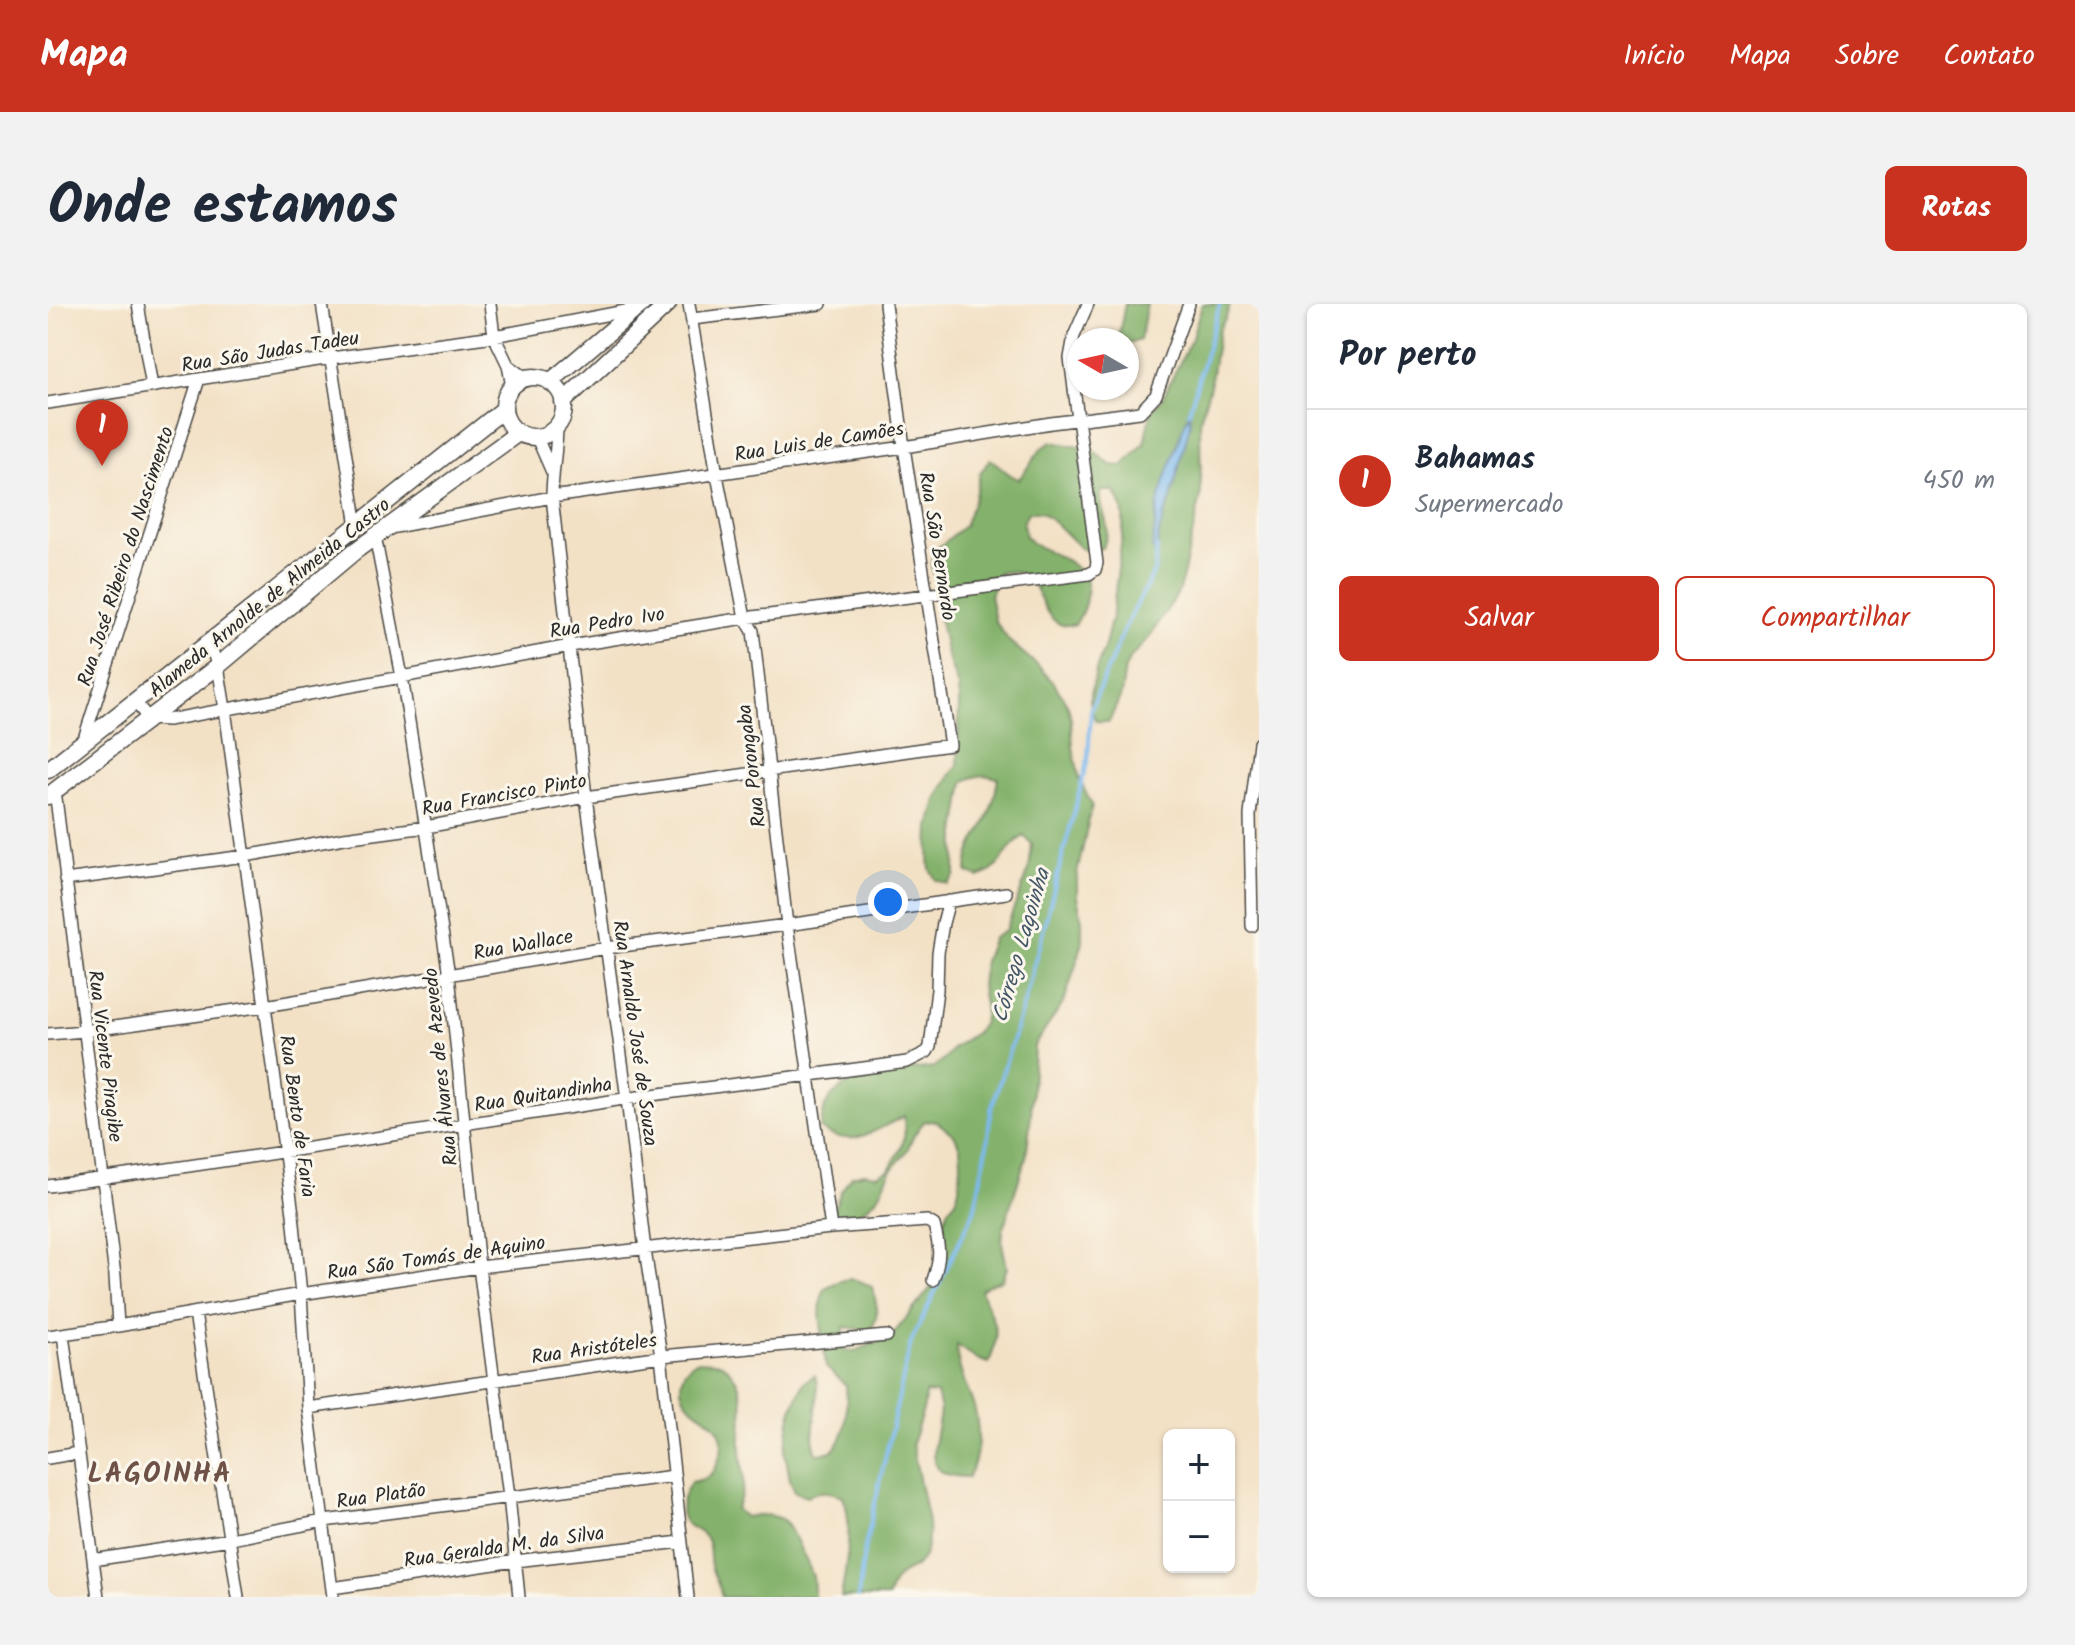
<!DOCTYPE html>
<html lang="pt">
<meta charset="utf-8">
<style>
body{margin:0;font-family:Kalam,sans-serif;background:#f2f2f3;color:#1f2937}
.controls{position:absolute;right:24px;bottom:24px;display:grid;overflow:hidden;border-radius:12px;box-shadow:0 2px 6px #0004}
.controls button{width:72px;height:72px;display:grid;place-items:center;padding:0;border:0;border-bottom:2px solid #e0e1e3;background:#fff;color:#1f2937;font:40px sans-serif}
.compass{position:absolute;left:1019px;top:24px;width:72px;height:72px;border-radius:50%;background:#fff;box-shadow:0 2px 6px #0004;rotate:279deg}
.you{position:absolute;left:840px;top:598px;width:28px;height:28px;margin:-20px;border:6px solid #fff;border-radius:50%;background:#1a73e8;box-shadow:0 0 0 12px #1a73e833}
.badge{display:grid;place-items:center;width:52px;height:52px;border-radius:50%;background:#c8321e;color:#fff;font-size:26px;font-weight:700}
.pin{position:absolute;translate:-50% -66px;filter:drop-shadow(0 2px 4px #0008)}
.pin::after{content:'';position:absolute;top:42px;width:28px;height:24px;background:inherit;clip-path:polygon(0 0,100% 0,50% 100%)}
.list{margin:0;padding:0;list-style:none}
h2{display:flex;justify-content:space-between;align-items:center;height:104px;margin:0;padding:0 32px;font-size:34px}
h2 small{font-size:26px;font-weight:400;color:#747a83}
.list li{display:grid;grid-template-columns:52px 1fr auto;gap:24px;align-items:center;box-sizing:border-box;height:144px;padding:0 32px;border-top:2px solid #e0e1e3}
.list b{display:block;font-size:30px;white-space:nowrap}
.list p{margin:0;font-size:26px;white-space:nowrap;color:#747a83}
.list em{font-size:26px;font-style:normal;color:#747a83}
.actions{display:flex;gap:16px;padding:24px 32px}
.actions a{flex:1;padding:18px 0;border:2px solid #c8321e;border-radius:12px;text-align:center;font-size:28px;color:#c8321e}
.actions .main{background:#c8321e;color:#fff}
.map{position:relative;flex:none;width:1211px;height:1293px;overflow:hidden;border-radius:12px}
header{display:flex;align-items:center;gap:48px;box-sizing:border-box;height:112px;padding:0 40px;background:#c8321e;color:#fff}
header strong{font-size:38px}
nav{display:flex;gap:44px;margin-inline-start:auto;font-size:28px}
.intro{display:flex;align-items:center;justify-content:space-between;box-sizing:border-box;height:192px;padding:0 48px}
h1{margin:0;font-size:56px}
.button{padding:20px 36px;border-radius:12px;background:#c8321e;color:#fff;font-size:28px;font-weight:700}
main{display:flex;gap:48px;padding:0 48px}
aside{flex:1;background:#fff;border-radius:12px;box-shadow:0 2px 6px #0004}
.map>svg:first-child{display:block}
.forest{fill:#84b26c;stroke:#586e4c;stroke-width:2}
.water{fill:#7dbaf0;stroke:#54728e;stroke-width:2}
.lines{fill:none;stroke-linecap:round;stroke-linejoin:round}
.stream{stroke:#7dbaf0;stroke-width:4}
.street-casing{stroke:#494642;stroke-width:14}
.secondary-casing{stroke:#494642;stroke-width:19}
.street{stroke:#fff;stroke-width:11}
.secondary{stroke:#fff;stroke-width:16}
.labels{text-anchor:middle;stroke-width:6;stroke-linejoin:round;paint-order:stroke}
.street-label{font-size:20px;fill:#2b2b2b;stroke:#fbf7ec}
.water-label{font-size:22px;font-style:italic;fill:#445666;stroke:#fbf7ec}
.district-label{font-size:28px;font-weight:bold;letter-spacing:2px;fill:#6f5247;stroke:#fbf7ec}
</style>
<header>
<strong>Mapa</strong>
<nav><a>Início</a><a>Mapa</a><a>Sobre</a><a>Contato</a></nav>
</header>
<div class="intro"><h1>Onde estamos</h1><a class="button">Rotas</a></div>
<main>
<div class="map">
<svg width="1211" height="1293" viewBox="0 0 1211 1293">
<rect width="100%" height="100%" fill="#fbf7ec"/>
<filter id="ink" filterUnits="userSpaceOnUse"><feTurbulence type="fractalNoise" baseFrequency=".0125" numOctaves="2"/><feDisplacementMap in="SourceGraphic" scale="16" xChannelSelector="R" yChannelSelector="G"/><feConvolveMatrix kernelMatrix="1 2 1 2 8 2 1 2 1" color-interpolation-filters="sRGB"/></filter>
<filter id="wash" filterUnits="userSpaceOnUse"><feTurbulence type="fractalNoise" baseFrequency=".006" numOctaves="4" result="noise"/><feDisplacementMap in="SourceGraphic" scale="32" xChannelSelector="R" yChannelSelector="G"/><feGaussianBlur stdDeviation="1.8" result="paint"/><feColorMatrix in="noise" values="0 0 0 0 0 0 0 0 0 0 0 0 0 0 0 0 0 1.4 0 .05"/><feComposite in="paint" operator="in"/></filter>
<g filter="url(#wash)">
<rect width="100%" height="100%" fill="#f3e1c6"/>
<!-- forest -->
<path class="forest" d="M 1077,0 L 1099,0 L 1092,36 L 1081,40 L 1071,31 Z
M 1154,0 L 1182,0 L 1178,13 L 1171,25 L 1162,82 L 1152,116 L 1153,192 L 1135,272 L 1130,289 L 1100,335 L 1083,353 L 1077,364 L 1073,391 L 1061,418 L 1048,417 L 1043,405 L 1042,395 L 1048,366 L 1057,341 L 1064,312 L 1075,225 C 1076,209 1075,199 1065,187 L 1053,187 C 1050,210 1066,217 1055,243 L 1044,248 L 1032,244 L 1003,215 L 992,208 L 980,208 L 975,219 L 977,232 L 985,240 L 1020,257 L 1038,273 C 1041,291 1037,305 1027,321 C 1026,321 1016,321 1014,321 C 985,310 996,257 951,269 L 942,291 L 947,317 L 961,337 L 989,361 L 1006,379 L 1020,402 L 1023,414 L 1025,443 L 1032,477 L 1044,501 L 1029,570 L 1029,593 L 1034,616 L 1034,641 L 1016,698 L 986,742 L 983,812 L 978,853 L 955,925 L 954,939 L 959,964 L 954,976 L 942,980 L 933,986 C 944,1019 955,1023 941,1059 L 929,1055 L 909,1041 C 908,1065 919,1081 926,1103 C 932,1125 932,1153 920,1173 C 864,1174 893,1132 892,1102 C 892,1101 889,1091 889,1090 L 877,1089 L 876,1103 L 864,1140 L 880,1218 C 881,1232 881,1251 869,1261 C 863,1267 853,1268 848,1275 C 844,1280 842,1288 840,1293 L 793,1293 C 798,1265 806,1218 795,1192 C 781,1187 773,1186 759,1192 L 747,1188 L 742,1176 L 737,1148 L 744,1105 L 756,1078 L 767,1071 C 775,1097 759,1126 769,1150 C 771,1150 781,1148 783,1147 C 800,1138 799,1098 798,1082 L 778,1063 L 772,1010 L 773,996 L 777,984 C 796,974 804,971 824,983 C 830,1003 832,1013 820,1031 L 810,1025 L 796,1023 L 795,1046 L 807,1047 L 843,1033 L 885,981 L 896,943 L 896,916 L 901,905 L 908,896 L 911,884 L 913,858 L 912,844 L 907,832 L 888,817 L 877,817 C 868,826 865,833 860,844 C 856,853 847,860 842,869 C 838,875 837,880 834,886 C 827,901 809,910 795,917 L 784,910 L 793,887 L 804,872 L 816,869 L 829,871 L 841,866 C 852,846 860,836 856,812 C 825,827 806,846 772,825 L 777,802 L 784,792 L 795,783 L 820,769 L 847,764 L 861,766 L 886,763 L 897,755 L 905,744 L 927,729 L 935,719 L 937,707 L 933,682 L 936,657 L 945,634 L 957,627 L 981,566 L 984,540 L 976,532 C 954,544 958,565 930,573 L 919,568 C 919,544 931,534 940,513 C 945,500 948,488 950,474 C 937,470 929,470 916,478 L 908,529 L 907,571 L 900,580 L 888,576 L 882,565 L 881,552 L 882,523 L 889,496 L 902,472 L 910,461 L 911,396 L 910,383 L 898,348 L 891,311 L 893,297 L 883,261 L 885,248 L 916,222 L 926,196 L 932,170 L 942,155 C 954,162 958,171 971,175 L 994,144 L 1004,138 L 1042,145 L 1063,161 L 1075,162 L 1096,140 L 1104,106 L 1113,97 L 1144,34 Z
M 648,1057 C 656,1058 667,1057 674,1060 C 679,1063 684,1069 687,1074 C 701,1099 691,1117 693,1143 C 694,1172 701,1176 688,1205 L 697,1213 C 709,1211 725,1209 735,1216 C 741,1219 763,1266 765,1273 C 766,1280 766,1287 766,1293 L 674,1293 C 672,1282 666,1273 663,1262 C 661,1254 663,1244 659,1236 C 654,1227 646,1226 639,1220 C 627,1209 636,1189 643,1178 C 655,1176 663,1174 668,1162 C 671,1155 675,1144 674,1137 C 672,1111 634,1109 633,1083 C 633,1069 638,1064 648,1057 Z"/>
<!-- water -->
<path class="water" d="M 1142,107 L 1142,120 L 1122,198 C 1113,215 1110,230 1108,250 L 1104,244 L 1111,194 C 1115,188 1115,183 1117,176 C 1126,152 1132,129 1142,107 Z"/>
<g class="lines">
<!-- stream -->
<path class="stream" d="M 1141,108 L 1172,0
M 810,1293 L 816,1248 L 863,1038 L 926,907 L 938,848 L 943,806 L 976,699 L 1040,455 L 1043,405 L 1077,323 L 1106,268 L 1109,244"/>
</g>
</g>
<g filter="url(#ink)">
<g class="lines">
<!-- street casing -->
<g class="street-casing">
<path id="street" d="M 90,0 L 104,83
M 274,0 L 309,222
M 442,0 L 446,32 L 460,61 L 464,83
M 641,0 L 669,171 L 697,314 L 705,327 L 739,621 L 783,924
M 644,15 L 773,0
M 460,61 L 478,74
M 0,99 L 283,54 L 446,32 L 588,5
M 509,122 C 509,146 504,169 504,193 L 538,493 L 579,795 L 597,946 L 613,1052 L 640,1293
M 489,134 L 504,168
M 342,224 L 504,193 L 856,143 L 1003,119 L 1092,108 L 1108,91 L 1141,0
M 327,232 L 354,373 L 401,671 L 431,963 L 461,1192 L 471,1293
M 161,339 L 170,362 L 177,405 L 245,910 L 253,990 L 260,1104 L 285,1293
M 87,398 L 101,415 L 120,416 L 522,342 L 697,314 L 1041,270 L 1047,266 L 1049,259 L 1022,54 L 1026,32 L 1040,0
M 35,438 L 151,75
M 7,486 L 67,972 L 70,1022
M 17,576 L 197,552 L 296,534 L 378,523 L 538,493 L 902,441 L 856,143 L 837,0
M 1204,622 L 1202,511 L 1211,439
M 0,730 L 37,727 L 217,702 L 558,644 L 739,621 L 958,589
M 0,882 C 192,856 384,825 576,795 C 670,781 765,772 859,758 L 879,748 L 882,743 L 889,686 L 890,649 L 895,619 L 901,597
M 147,1009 L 190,1293
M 15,1030 L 50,1293
M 0,1032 L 70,1022 L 253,990 L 431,963 L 783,924 L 879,917 L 886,921 C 892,945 893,953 885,976
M 260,1104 L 613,1052 L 839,1032
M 0,1154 L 30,1149
M 45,1256 L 182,1235 L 276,1217 L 626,1172
M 284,1284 L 467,1257 L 633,1238"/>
</g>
<!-- secondary casing -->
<g class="secondary-casing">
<path id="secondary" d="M456 103a30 30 0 1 1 60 0a30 30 0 1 1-60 0Z
M 502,78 L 594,0
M 515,98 L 620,0
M 0,466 L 456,105
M 0,492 L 170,362 L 307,247 L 470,129"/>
</g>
<!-- street -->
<use href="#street" class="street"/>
<!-- secondary -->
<use href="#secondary" class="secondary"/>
</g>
</g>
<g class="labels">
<!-- street labels -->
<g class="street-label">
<text transform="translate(222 47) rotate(-9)" y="7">Rua São Judas Tadeu</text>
<text transform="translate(771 137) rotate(-9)" y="7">Rua Luis de Camões</text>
<text transform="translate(890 242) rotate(81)" y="7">Rua São Bernardo</text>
<text transform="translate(77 252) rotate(-72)" y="7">Rua José Ribeiro do Nascimento</text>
<text transform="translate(221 293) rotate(-39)" y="7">Alameda Arnolde de Almeida Castro</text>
<text transform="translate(559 318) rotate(-9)" y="7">Rua Pedro Ivo</text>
<text transform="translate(703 462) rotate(-97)" y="7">Rua Porongaba</text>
<text transform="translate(456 490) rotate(-10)" y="7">Rua Francisco Pinto</text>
<text transform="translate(475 640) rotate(-10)" y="7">Rua Wallace</text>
<text transform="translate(588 729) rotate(82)" y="7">Rua Arnaldo José de Souza</text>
<text transform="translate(58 752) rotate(83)" y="7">Rua Vicente Piragibe</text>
<text transform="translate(392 763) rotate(-96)" y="7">Rua Álvares de Azevedo</text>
<text transform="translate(495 790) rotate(-9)" y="7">Rua Quitandinha</text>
<text transform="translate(250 812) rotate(82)" y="7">Rua Bento de Faria</text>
<text transform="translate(388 953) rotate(-8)" y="7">Rua São Tomás de Aquino</text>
<text transform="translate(546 1044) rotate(-8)" y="7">Rua Aristóteles</text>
<text transform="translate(333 1191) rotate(-8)" y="7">Rua Platão</text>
<text transform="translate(456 1242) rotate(-8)" y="7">Rua Geralda M. da Silva</text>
</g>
<!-- water labels -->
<g class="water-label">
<text transform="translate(972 641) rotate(-74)" y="8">Córrego Lagoinha</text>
</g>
<!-- district labels -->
<g class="district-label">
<text x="112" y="1178">LAGOINHA</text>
</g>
</g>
</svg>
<div class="controls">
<button>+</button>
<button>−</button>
</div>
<svg class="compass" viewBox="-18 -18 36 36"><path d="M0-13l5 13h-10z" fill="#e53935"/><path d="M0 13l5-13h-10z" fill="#747a83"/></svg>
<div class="you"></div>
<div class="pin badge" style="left:54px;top:162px">1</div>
</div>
<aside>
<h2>Por perto<small></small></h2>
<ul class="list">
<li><span class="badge">1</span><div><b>Bahamas</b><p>Supermercado</p></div><em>450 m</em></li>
</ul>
<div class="actions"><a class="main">Salvar</a><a>Compartilhar</a></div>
</aside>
</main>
